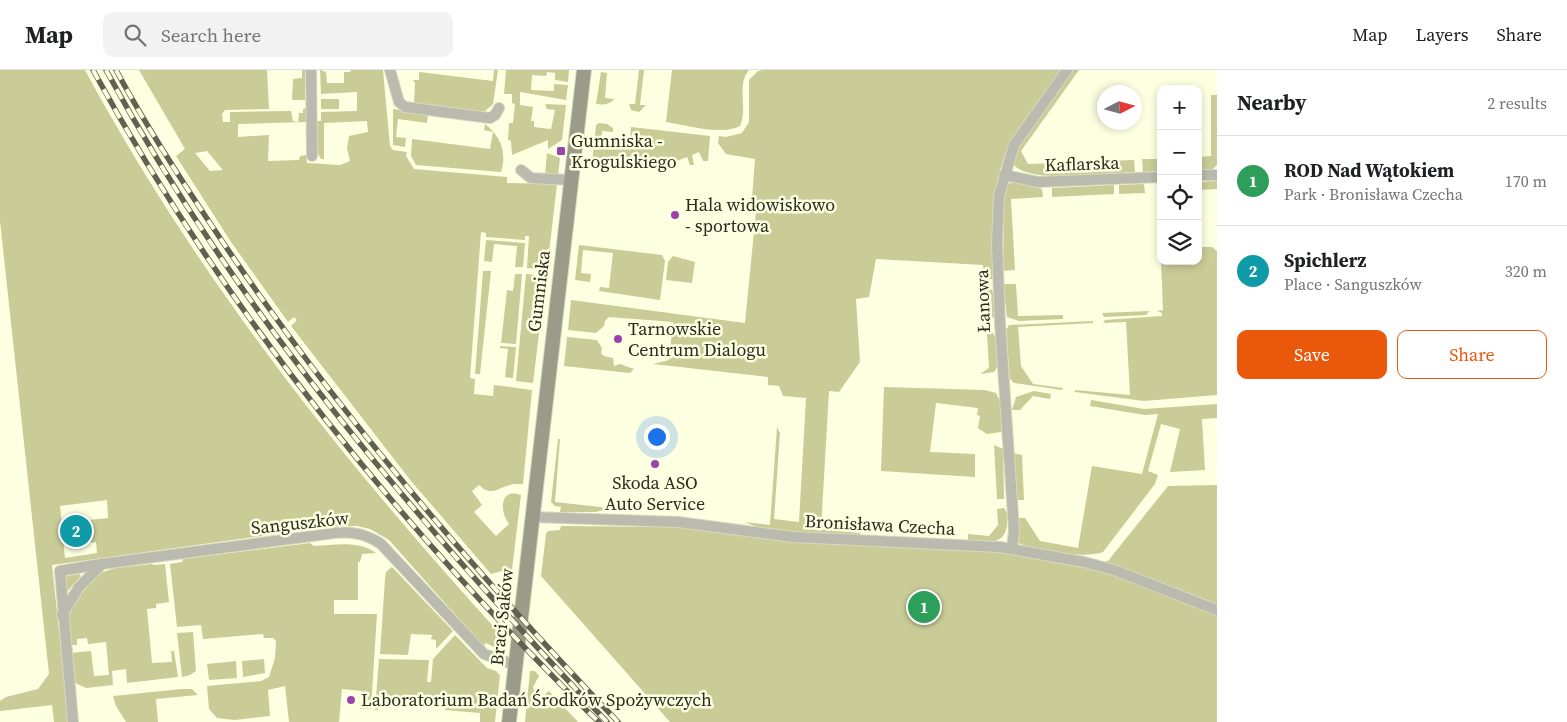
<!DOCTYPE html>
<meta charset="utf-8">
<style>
body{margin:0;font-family:"Source Serif 4",serif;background:#f2f2f2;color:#202124}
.controls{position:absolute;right:15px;top:15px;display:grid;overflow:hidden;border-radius:10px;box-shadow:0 2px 8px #0003}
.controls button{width:45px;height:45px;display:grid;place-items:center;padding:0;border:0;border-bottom:1px solid #e0e0e0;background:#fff;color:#202124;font:25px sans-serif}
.compass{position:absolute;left:1097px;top:15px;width:45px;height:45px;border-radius:50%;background:#fff;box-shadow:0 2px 8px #0003;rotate:84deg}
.you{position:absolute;left:656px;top:366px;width:18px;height:18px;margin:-12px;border:4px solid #fff;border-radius:50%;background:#1a73e8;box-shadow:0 0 0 8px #1a73e833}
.badge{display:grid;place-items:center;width:32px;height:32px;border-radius:50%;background:#ea580c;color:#fff;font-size:16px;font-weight:700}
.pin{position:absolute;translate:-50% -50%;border:2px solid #fff;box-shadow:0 1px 5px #0006}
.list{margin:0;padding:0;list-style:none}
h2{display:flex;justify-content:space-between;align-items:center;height:65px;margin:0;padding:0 20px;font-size:21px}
h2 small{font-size:16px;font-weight:400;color:#757577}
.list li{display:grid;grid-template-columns:32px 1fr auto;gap:15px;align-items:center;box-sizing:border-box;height:90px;padding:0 20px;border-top:1px solid #e0e0e0}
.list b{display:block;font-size:19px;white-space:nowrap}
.list p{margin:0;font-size:16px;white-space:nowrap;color:#757577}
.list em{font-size:16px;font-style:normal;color:#757577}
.actions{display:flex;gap:10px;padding:15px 20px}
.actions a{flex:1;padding:11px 0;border:1px solid #ea580c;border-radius:10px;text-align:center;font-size:18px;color:#ea580c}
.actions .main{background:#ea580c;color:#fff}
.icon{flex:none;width:28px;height:28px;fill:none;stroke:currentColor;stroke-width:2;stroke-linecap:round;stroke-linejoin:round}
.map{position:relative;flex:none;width:1217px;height:652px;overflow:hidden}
header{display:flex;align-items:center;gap:30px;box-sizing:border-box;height:70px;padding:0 25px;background:#fff;border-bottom:1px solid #e0e0e0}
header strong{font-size:24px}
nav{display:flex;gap:28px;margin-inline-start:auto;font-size:18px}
.search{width:350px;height:45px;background:#f2f2f2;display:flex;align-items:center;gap:12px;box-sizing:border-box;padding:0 18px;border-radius:10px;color:#757577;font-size:19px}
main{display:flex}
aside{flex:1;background:#fff}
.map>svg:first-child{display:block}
.green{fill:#cacc97;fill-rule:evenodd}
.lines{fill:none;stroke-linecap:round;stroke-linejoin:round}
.street-casing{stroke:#d7d9be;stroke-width:12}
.secondary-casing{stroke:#d7d9be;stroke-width:16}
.street{stroke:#babbae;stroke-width:10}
.secondary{stroke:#9a9b89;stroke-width:14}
.rail-casing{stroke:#606151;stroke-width:5.5}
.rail{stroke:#fdffe1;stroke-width:4;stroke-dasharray:11;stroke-linecap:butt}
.poi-dot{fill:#9a42ae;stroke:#fdffe1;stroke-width:2}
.labels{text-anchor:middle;stroke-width:5;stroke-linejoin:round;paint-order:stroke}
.poi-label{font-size:18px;fill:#2b2b20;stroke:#fdffe1;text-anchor:start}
.street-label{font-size:18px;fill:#2b2b20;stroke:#fdffe1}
</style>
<header>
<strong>Map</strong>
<div class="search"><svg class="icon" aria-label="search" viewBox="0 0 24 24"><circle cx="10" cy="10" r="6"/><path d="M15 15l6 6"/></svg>Search here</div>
<nav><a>Map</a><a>Layers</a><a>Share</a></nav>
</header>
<main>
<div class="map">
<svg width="1217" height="652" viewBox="0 0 1217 652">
<rect width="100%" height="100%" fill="#fdffe1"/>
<!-- green -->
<path class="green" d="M 0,0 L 85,0 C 197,208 345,394 504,568 L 501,575 L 494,577 L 486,573 L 483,576 L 389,470 L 370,459 L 357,456 L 325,457 L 320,450 L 311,452 L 311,459 L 52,495 L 69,652 L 54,652 L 52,635 L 0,641 L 0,631 L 6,627 L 38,619 L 49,604 L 0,151 ZM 107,430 L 108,448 L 89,450 L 91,473 L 96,472 L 97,483 L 65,488 L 60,436 Z
M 139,0 L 267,0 L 269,39 L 225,40 L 222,44 L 223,52 L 230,52 L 230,42 L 291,41 L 293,51 L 298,52 L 299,43 L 303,43 L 303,39 L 306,38 L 306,52 L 238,54 L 238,67 L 269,65 L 268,91 L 299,90 L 300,86 L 306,85 L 307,93 L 340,95 L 350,91 L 347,78 L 349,66 L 368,62 L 367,51 L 324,53 L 324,89 L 321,89 L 317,82 L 317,51 L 321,51 L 321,42 L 357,41 L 357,22 L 321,24 L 320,0 L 326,2 L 327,13 L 344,13 L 344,2 L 350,2 L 351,0 L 383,0 L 390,76 L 393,80 L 407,82 L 406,86 L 414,99 L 507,107 L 507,113 L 557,114 L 547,200 L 527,198 L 529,166 L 525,166 L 525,170 L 486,167 L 486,163 L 481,162 L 470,308 L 475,309 L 474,324 L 493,326 L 494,315 L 532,320 L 523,414 C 518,415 514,413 510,415 C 497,418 491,427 479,415 L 472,421 L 482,435 L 474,442 L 496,466 L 509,454 C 499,441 500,417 521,425 L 509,525 L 501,515 L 509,499 L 491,504 L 411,411 L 291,256 L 297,250 L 294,247 L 288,252 L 231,172 L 176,86 L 185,79 ZM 207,81 L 222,99 L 222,100 L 210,101 L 195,83 Z
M 302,0 L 305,0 L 305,30 L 292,30 L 293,9 L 302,8 Z
M 494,0 L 498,0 L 493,34 L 484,42 L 414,34 L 415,13 L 413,10 L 419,10 L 419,2 L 493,11 Z
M 506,0 L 569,0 L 568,12 L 555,10 L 555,3 L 547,2 L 546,6 L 532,5 L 531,20 L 554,21 L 554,14 L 568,15 L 566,30 L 520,22 L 520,35 L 533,37 L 531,51 L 534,51 L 534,57 L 551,59 L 555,40 L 547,39 L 545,34 L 566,35 L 562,70 L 548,79 L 548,70 L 512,85 L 511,71 L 508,70 L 509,53 L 513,53 L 515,34 L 512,33 L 512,24 L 504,24 Z
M 639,0 L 644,0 L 640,35 L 646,35 L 639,42 L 631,40 L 629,34 L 635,34 Z
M 672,0 L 749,0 C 736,15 748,38 740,56 C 720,66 687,55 666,52 Z
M 763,0 L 1063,0 C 1034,39 997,78 995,129 C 994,150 998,192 992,209 L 984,210 L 983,195 L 876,189 L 869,227 L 856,229 L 860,292 L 839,322 L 829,321 L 821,459 L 861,463 L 855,469 L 760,458 L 744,452 L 770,455 L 777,357 L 780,363 L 774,449 L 799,452 L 806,328 L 783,326 L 779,316 L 768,315 L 768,307 L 653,294 L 669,290 L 673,252 L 609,247 L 605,251 L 604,256 L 596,263 L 568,260 L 571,230 L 745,253 L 756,141 L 751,140 L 755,89 L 726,84 L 718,73 L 719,66 L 726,67 L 742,63 L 749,52 L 749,10 L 758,1 Z
M 1072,0 L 1079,0 L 1021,81 L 1028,94 L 1134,90 L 1135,102 C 1110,103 1028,115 1013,94 L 1017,77 Z
M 601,2 L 607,3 L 605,28 L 614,29 C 610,35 602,35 596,34 Z
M 1211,25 L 1217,25 L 1217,95 L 1213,99 L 1198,100 L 1198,87 L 1211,86 Z
M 321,29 L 339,29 L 339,39 L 321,39 Z
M 393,39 L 428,44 L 427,53 L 398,49 L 396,67 L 406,68 L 405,77 L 393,75 Z
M 599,53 L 607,54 L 613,58 L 613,62 L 602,61 L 601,76 L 629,79 L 631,57 L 710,66 L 708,91 L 703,91 L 699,82 L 692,85 L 694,95 L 690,95 L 687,87 L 677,91 L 633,86 L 632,98 L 592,94 L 596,55 Z
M 485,54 C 501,66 507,83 501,102 L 416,95 L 411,86 L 412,69 L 490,79 L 493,62 L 484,60 Z
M 547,83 L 560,88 L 558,106 L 545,105 Z
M 1142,89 L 1161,89 L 1161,101 L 1143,102 Z
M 1014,111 L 1042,119 L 1043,127 L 1011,129 L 1015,200 L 1003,201 L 1004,123 L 1007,115 Z
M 1217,111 L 1217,119 L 1198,120 L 1198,112 Z
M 1144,114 L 1145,123 L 1119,124 L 1119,115 Z
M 1114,115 L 1114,124 L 1052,127 L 1052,118 Z
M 486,170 L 525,173 L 523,197 L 515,197 L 517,176 L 494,174 L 492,192 L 484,191 Z
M 579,175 L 662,185 L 665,191 L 660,230 L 599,221 L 600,217 L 609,218 L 613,183 L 583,180 L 581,203 L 591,204 L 590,212 L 575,210 Z
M 1198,177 L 1212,177 L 1217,181 L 1217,325 L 1144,331 L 1075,322 L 1075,320 L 1130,325 L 1126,252 L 1103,253 L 1105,250 L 1162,246 L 1162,243 L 1157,241 L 1163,240 L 1161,191 L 1198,191 Z
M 673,186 L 695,192 L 692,213 L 666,210 L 668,192 Z
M 483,201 L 491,201 L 480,304 L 475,304 Z
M 515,204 L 522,204 L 516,274 L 501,273 L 507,220 L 513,221 Z
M 526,204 L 546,206 L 533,313 L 516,311 Z
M 1003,214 L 1016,214 L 1018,246 L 1063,245 L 1063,249 L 1019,251 L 1007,247 Z
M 991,219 L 994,223 L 995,244 L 993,248 L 986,248 L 985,220 Z
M 1149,241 L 1146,245 L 1104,247 L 1102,243 Z
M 1093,251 L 1093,253 L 1018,257 L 1021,296 L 1033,314 L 1063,318 L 1062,320 L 1014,313 L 1010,309 L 1006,260 L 1009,255 Z
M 993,263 C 999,271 1001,295 994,302 L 980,304 L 989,298 L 987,264 Z
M 567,267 L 597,270 L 602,278 L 601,283 L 604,286 L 613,288 L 614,296 L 620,294 L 634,299 L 630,303 L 564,296 Z
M 500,276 L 516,277 L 513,308 L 505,307 L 508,279 L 500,278 Z
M 884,317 L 985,320 L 996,323 L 1001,333 L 1002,359 L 1001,362 L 987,364 L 978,358 L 980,346 L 977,345 L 978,338 L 936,333 L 930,382 L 975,384 L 975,407 L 881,401 Z
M 1034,321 L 1051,324 L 1050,329 L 1033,326 L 1020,340 L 1012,340 L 1016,327 Z
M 1091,330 L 1144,339 L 1217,334 L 1217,348 L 1202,349 L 1205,400 L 1170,402 L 1180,359 L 1161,354 L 1148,401 L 1158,405 L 1155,414 L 1103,482 C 1084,489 1037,481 1018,473 L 1016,448 L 1025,448 L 1040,471 L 1078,478 L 1092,396 L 1142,404 L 1158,344 L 1145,345 L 1090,336 Z
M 558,369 L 560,369 L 555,432 L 609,438 L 596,442 L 560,442 L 561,437 L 555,436 L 551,432 Z
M 994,375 L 1003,379 L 1004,429 L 997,429 Z
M 1013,383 L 1022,385 L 1024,430 L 1015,430 Z
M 1217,415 L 1217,652 L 670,652 L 541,506 L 546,464 L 548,461 L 560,460 L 561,456 L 679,457 L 1006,481 L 1082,494 L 1108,491 L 1168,416 Z
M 1004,438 C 1008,443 1007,448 1007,454 C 1006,476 984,473 968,472 L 968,464 L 989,466 L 998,455 L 997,439 Z
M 310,473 L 314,476 C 334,475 359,470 376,483 L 362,484 L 360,492 L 358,492 L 358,530 L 334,530 L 334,544 L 377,544 L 371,639 L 360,639 L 362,621 L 342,619 L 339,652 L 289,652 L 285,616 L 268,620 L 270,646 L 235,650 L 217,648 L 209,639 L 207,616 L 261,611 L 269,607 L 275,588 L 276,571 L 273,568 L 264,568 L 263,564 L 203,569 L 201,555 L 177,557 L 170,494 L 182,492 L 183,489 Z
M 152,494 L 154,495 L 165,494 L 169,532 L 156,534 L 156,538 L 147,539 L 152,593 L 172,592 L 171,581 L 174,581 L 178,607 L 127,613 L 126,599 L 112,601 L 113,615 L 86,618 L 73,612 L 70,583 L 91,581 L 94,606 L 109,605 L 106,572 L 88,574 L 87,568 L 77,569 L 77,575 L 70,575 L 68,549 L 72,537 L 94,507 L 103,502 L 115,498 Z
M 392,497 L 453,561 L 436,579 L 436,570 L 431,569 L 432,565 L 411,564 L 408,585 L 380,584 L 385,509 L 386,502 Z
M 79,504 L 81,506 L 67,522 L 66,506 Z
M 193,562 L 196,601 L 190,605 L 182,607 L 177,563 Z
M 455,565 L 487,598 L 496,601 L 500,605 L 495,652 L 480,652 L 480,643 L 445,640 L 446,632 L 412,628 L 411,637 L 379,635 L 378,640 L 375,640 L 379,589 L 429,590 L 427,612 L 431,612 L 433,589 Z
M 264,589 L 265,603 L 243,607 L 242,591 Z
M 236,591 L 237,608 L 209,610 L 207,594 Z
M 530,601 L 535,601 L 539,606 L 533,617 L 537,631 L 549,621 L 578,652 L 525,652 Z
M 182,619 L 192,619 L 198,625 L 156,629 L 158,652 L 126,652 L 116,636 L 113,626 Z"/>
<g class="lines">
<!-- street casing -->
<g class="street-casing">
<path id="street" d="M 311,0 L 312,86
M 390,0 L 399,32 L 405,37 L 490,48 L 495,45 L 499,38
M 521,100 L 531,108 L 571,110
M 1004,105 L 1038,112 L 1161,107
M 1198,105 L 1217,105
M 532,447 L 678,452 L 793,467 L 1000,477 L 1084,492 L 1114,500 L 1217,540
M 1012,479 L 1014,460 L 1000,253 L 997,174 L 999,126 L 1014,75 L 1067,0
M 62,545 L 79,517 L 102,494 L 327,464 C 348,461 363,462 381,474 L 484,584 L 515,595
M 73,652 L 60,501 L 101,494"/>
</g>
<!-- secondary casing -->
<g class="secondary-casing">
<path id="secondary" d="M 509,652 L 584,0"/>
</g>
<!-- street -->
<use href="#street" class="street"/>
<!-- secondary -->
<use href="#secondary" class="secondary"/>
<!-- rail casing -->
<g class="rail-casing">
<path id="rail" d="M 93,0 C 210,214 362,409 531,584 C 554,607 575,630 599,652
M 106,0 C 237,242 418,453 607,652
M 116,0 C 146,56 181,110 216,162 C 334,339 472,499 618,652"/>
</g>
<!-- rail -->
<use href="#rail" class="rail"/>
</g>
<!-- markers -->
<g class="poi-dot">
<rect x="556" y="76" width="10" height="10" rx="2.5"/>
<circle cx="675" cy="145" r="5"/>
<circle cx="618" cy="269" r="5"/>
<circle cx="655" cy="394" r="5"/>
<circle cx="351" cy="630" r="5"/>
</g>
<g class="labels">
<!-- poi labels -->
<g class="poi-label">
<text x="571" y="77">Gumniska -<tspan x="571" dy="21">Krogulskiego</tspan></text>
<text x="685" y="141">Hala widowiskowo<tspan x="685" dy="21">- sportowa</tspan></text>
<text x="628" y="265">Tarnowskie<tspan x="628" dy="21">Centrum Dialogu</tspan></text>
<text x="655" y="419" text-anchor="middle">Skoda ASO<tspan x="655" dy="21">Auto Service</tspan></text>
<text x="361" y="636">Laboratorium Badań Środków Spożywczych</text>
</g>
<!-- street labels -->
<g class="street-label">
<text transform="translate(1082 94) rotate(-2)" y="6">Kaflarska</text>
<text transform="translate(539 221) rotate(-83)" y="6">Gumniska</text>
<text transform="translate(983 231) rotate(-92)" y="6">Łanowa</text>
<text transform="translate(300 453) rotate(-6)" y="6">Sanguszków</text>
<text transform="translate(880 455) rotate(3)" y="6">Bronisława Czecha</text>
<text transform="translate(502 547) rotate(-84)" y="6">Braci Saków</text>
</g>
</g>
</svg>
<div class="controls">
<button>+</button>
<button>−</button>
<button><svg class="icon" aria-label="locate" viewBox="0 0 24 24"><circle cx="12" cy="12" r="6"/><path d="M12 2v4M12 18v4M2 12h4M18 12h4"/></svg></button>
<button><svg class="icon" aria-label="layers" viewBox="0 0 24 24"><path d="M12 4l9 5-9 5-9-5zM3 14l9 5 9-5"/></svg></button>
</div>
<svg class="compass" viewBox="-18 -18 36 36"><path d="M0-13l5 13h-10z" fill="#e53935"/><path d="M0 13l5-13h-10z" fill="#757577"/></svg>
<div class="you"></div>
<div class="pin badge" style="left:924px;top:537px;background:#2e9e5b">1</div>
<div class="pin badge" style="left:76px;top:461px;background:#0f9aa8">2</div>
</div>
<aside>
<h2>Nearby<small>2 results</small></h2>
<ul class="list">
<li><span class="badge" style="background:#2e9e5b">1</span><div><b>ROD Nad Wątokiem</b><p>Park · Bronisława Czecha</p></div><em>170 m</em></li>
<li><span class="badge" style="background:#0f9aa8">2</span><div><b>Spichlerz</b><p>Place · Sanguszków</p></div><em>320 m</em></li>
</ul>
<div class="actions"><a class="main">Save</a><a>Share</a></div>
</aside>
</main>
